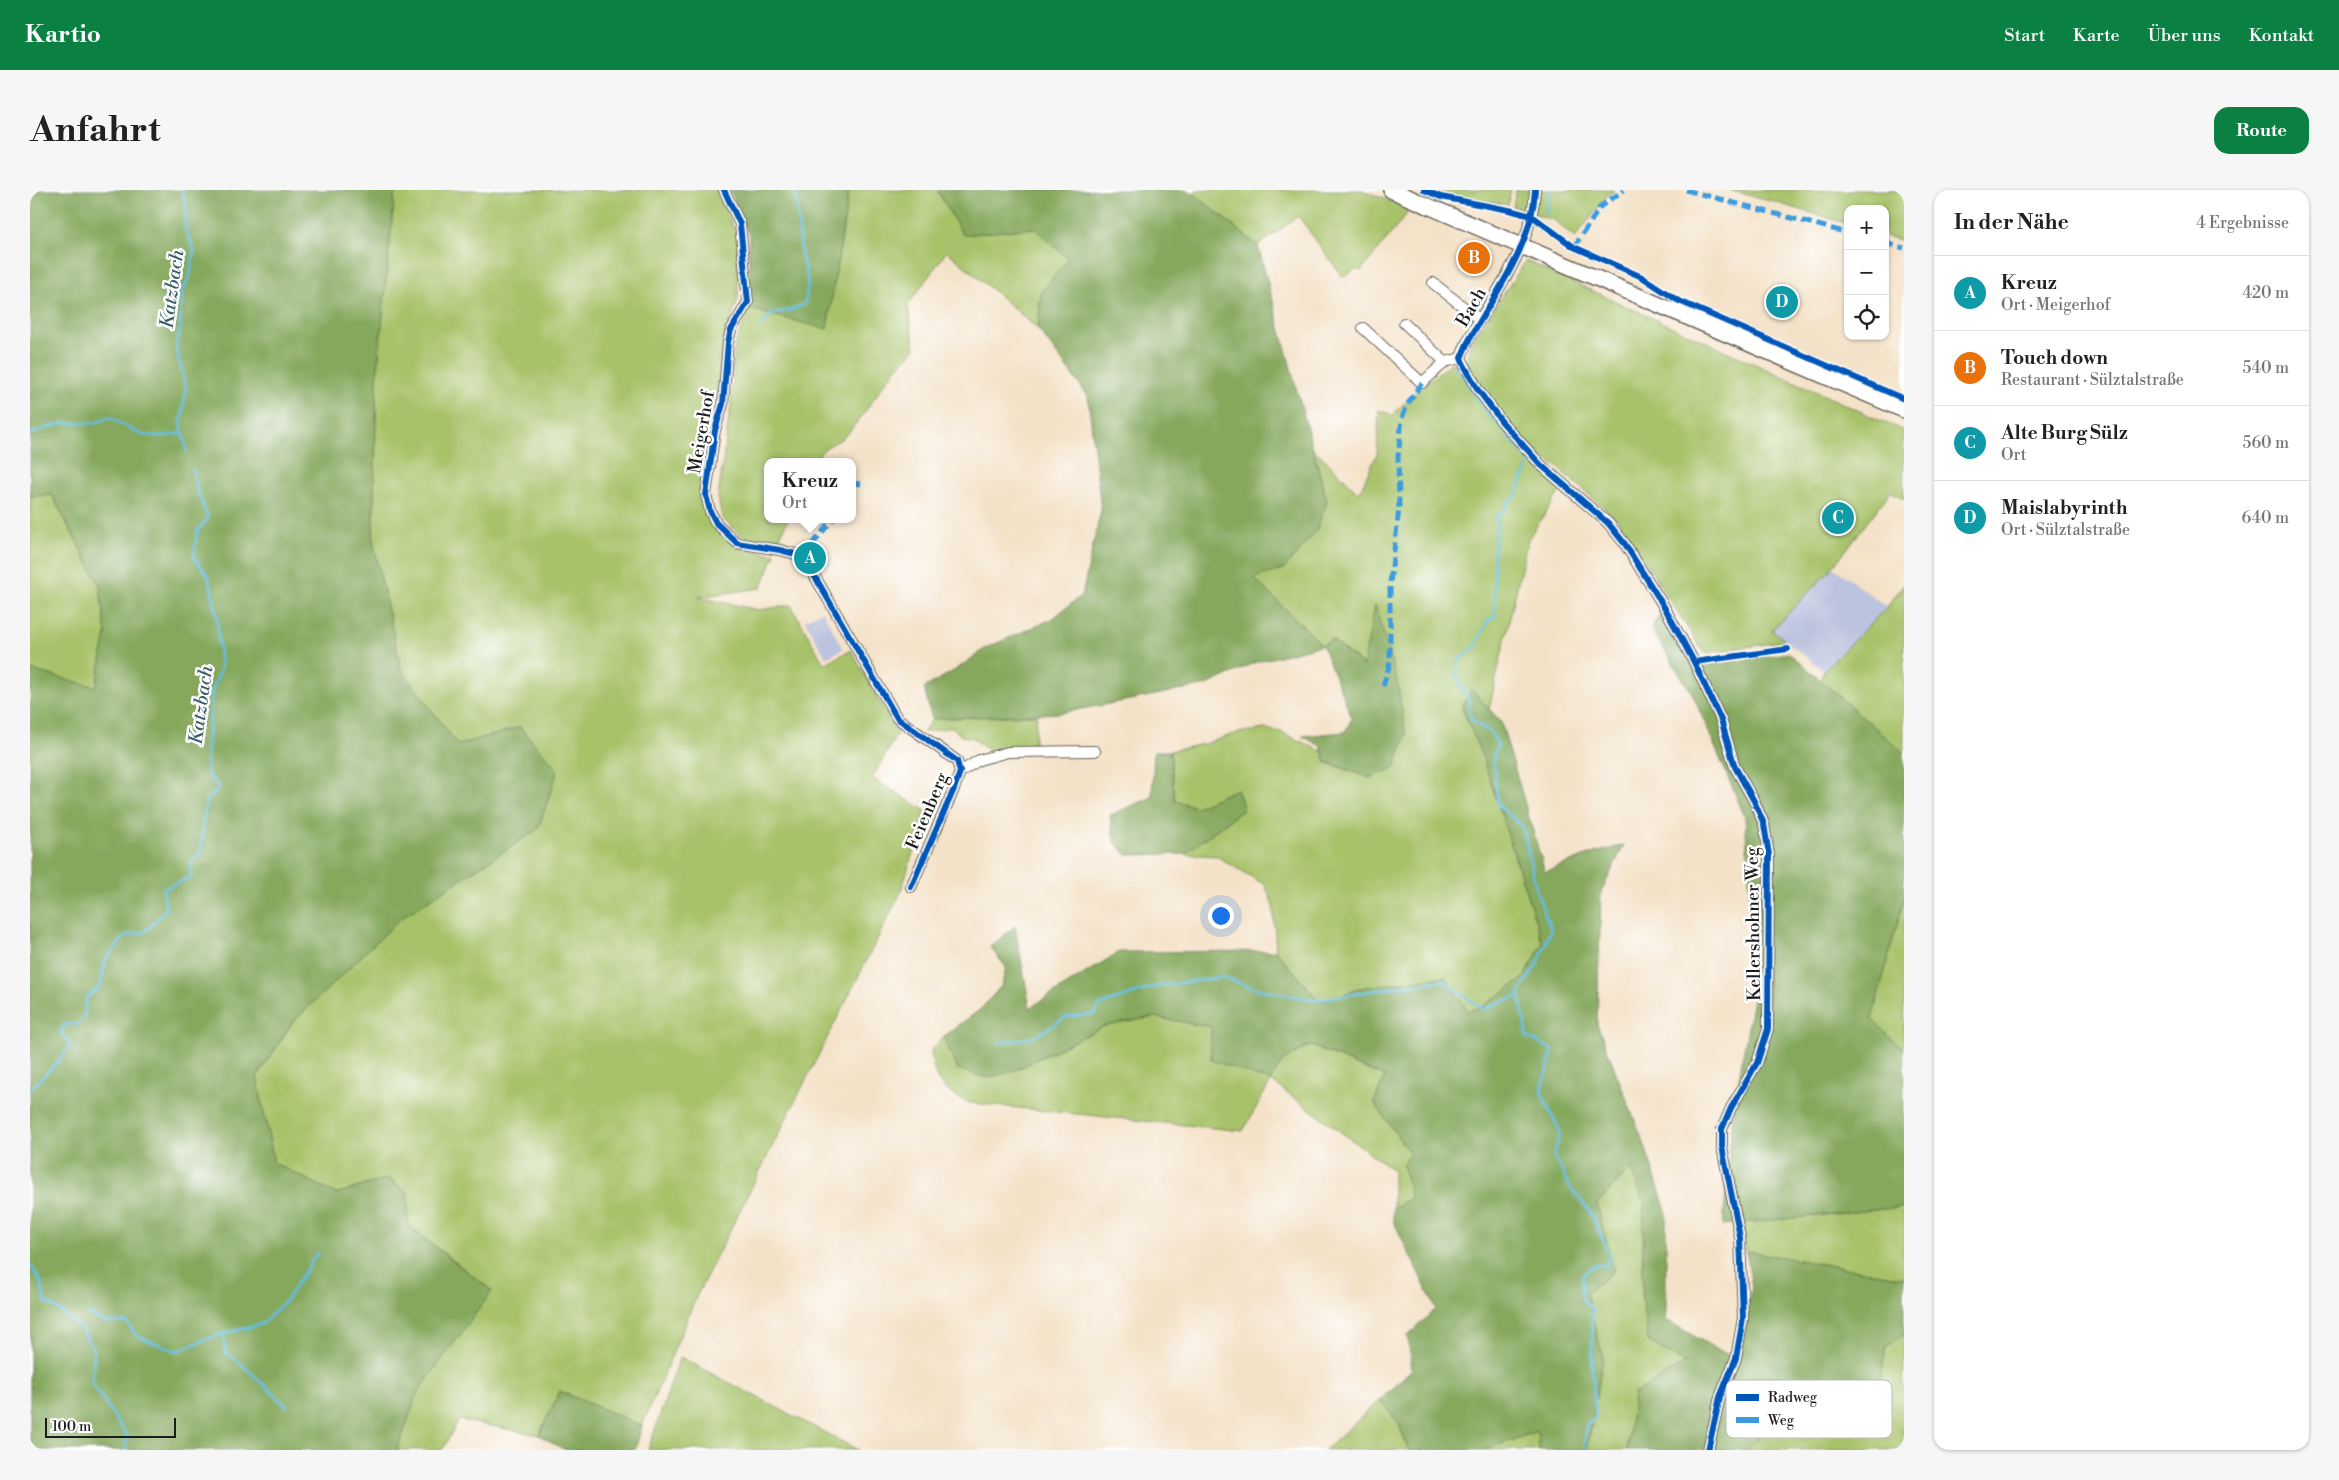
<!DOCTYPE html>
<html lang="de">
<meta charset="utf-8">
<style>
body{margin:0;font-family:"Libre Bodoni",serif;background:#f6f6f6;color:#202124}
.controls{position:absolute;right:15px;top:15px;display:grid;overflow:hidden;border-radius:10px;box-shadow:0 1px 4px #0004}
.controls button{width:45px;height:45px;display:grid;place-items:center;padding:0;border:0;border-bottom:1px solid #e0e0e0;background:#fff;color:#202124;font:25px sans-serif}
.scale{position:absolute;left:15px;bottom:12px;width:131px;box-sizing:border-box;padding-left:5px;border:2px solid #1c1c1c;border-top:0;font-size:14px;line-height:18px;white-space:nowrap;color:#1c1c1c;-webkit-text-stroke:4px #fff;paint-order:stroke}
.you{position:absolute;left:1190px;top:725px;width:18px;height:18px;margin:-12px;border:4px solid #fff;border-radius:50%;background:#1a73e8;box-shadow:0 0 0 8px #1a73e833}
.badge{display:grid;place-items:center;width:32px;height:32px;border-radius:50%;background:#0b8043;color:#fff;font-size:16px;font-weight:700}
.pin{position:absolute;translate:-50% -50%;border:2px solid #fff;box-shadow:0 1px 5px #0006}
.popup{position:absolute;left:734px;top:268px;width:92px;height:65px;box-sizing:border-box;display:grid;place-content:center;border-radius:10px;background:#fff;filter:drop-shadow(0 1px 4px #0005);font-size:16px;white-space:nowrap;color:#757577}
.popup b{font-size:19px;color:#202124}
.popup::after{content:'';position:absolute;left:50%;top:100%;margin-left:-10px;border:10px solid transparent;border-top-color:#fff}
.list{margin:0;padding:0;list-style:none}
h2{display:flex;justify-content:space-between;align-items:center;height:65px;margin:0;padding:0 20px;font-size:21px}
h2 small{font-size:16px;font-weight:400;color:#757577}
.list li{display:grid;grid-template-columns:32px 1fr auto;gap:15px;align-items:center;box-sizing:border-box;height:75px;padding:0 20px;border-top:1px solid #e0e0e0}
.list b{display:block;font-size:19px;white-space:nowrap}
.list p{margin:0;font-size:16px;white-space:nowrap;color:#757577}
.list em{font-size:16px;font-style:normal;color:#757577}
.icon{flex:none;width:28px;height:28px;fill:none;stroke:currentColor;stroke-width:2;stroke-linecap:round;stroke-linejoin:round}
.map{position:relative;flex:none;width:1874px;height:1260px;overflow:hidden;border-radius:15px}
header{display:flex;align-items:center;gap:30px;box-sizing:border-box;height:70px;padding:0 25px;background:#0b8043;color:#fff}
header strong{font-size:24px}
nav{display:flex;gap:28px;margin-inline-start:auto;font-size:18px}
.intro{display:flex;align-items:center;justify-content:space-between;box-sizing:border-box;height:120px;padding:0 30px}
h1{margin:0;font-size:35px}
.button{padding:12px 22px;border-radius:15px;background:#0b8043;color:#fff;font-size:18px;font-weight:700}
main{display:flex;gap:30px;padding:0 30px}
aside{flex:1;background:#fff;border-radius:15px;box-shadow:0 1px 4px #0004}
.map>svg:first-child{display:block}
.industrial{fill:#bcc3de}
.green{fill:#a7c269;stroke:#626f42}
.forest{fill:#85a85d;stroke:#50623c}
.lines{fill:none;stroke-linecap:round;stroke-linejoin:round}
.stream{stroke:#61bedf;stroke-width:2.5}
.street-casing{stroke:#686158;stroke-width:12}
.secondary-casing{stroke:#686158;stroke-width:18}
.street{stroke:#fff;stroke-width:10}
.secondary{stroke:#fff;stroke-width:15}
.quiet{stroke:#3c9bdf;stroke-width:5;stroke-dasharray:10 5;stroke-linecap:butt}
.cycleway-casing{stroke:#fff;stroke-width:9}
.cycleway{stroke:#0057b8;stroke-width:6}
.labels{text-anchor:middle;stroke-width:5;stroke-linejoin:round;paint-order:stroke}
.street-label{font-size:18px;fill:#1c1c1c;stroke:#fff}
.water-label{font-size:19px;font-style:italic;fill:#385d6a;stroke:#fff}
.key{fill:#fff;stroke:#bbb;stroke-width:1}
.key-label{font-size:14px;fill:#1c1c1c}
</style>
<header>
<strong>Kartio</strong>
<nav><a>Start</a><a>Karte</a><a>Über uns</a><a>Kontakt</a></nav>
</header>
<div class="intro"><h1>Anfahrt</h1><a class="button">Route</a></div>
<main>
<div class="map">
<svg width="1874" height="1260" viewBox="0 0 1874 1260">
<rect width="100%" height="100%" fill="#fff"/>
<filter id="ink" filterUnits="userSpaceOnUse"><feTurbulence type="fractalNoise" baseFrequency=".02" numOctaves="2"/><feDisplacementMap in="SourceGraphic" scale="10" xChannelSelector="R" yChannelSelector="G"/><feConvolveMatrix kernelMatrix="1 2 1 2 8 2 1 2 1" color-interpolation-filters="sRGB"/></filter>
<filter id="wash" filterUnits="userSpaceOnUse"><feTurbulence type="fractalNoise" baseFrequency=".0096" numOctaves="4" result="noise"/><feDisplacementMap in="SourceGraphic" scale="20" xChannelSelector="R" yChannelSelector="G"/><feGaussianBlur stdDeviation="1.12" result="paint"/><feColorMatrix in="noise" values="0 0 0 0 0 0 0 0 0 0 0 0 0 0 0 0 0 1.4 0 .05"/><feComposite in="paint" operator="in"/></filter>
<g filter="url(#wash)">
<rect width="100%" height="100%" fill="#f4e2c8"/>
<!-- industrial -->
<path class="industrial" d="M 1803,377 L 1857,417 L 1794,480 L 1741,440 Z
M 792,421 L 813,459 L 796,468 L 775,430 Z"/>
<!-- green -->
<path class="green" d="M 365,0 L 687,0 L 708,48 L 708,109 L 695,147 L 673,306 L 707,358 L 745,364 L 731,398 L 668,407 L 729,420 L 761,415 L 794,474 L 821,460 L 867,544 L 842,588 L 896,621 L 870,704 L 668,1103 L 612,1236 L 530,1201 L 509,1245 L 429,1230 L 412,1260 L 367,1260 L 388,1202 L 462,1101 L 378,1035 L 378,1004 L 359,988 L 306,1004 L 244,973 L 227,887 L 262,833 L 371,728 L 508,639 L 490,537 L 428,556 L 371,479 L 343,352 L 347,185 Z
M 819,0 L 907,0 L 933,45 L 1004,38 L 1039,69 L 1011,102 L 1008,139 L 917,61 L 878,115 L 885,160 C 857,182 843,215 819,242 C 807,256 795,251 785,272 L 738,272 L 738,329 L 758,329 L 747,354 L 712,346 L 692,328 L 688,307 L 701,214 L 705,155 L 719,119 L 797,138 Z
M 1168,0 L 1332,0 L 1381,19 L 1330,82 L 1327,79 L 1313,87 L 1268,26 L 1228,56 L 1163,3 Z
M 1408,0 L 1481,0 L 1478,15 L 1416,4 Z
M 1486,0 L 1585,0 L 1577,6 L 1545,48 L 1525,31 L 1483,16 Z
M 1698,0 L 1874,0 L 1874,51 L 1855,46 L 1855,19 L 1818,19 L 1818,34 L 1741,11 Z
M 1496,71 L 1874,241 L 1874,310 L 1861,301 L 1803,377 L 1742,440 L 1756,451 L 1674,463 L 1588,330 L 1526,276 L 1513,268 L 1480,234 L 1452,200 L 1439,175 L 1437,164 L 1441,152 Z
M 1421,173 L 1429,173 L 1462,227 L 1511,281 L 1531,300 L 1498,349 L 1459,519 L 1441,499 L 1432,518 L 1454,571 L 1513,754 L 1493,789 L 1452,817 L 1438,821 L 1335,797 L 1290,812 L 1246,761 L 1243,715 L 1235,695 L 1186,666 L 1154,664 L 1214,619 L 1207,599 L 1166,617 L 1145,611 L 1140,561 L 1174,554 L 1207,543 L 1234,539 L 1251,542 L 1293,562 L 1295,572 L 1340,588 L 1345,416 L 1334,476 L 1302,450 L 1292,455 L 1223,388 L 1297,312 L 1283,258 L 1329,303 L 1347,264 L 1349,220 L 1362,225 L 1397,192 Z
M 22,305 L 70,396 L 76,444 L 66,497 L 0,480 L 0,306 Z
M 1874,394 L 1874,563 L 1790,490 L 1794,480 L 1857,417 Z
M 1007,525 L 1004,555 L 984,557 L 961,563 L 943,548 L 931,546 L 923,537 L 894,542 L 902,529 Z
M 1874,708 L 1874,858 L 1868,855 L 1842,829 Z
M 1124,827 L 1181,837 L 1252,872 L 1279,855 L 1355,887 L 1344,912 L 1380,964 L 1373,975 L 1381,1008 L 1363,1018 L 1363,980 L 1241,891 L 1213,941 L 940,913 C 911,899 904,893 901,861 L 913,847 L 928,879 L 981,882 L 1075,836 Z
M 1601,977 L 1614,1012 L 1612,1109 L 1656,1173 L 1604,1204 L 1597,1260 L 1557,1260 L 1573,1168 L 1556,1103 L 1584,1081 L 1567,1014 Z
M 1874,1017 L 1874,1088 L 1716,1061 L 1711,1033 Z
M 1874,1144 L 1874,1260 L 1717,1260 L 1779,1200 L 1843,1230 L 1856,1157 Z
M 650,1167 L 828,1260 L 618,1260 Z
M 1350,1210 L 1369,1234 L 1378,1260 L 1295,1260 Z
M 1507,1241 L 1509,1260 L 1455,1260 Z"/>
<!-- forest -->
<path class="forest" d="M 0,0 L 365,0 L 347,185 L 343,352 L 371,479 L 428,555 L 490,537 L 528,580 L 508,639 L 371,728 L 262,833 L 227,887 L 244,973 L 306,1004 L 359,988 L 378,1004 L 378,1036 L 462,1101 L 388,1202 L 367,1260 L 0,1260 L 0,480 L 66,497 L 76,444 L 70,396 L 22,305 L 0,306 Z
M 700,0 L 819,0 L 797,139 L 719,119 L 719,45 Z
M 907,0 L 1157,0 L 1163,3 L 1228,56 L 1297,312 L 1286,341 L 1254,379 L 1224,388 L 1292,455 L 1302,450 L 1333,476 L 1345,415 L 1367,491 L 1376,545 L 1365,578 L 1340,588 L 1295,571 L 1291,556 L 1272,546 L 1315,542 L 1322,528 L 1292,455 L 1226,472 L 1177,495 L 1084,513 L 1030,523 L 902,529 L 894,498 L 927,479 L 956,458 L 1022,429 L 1052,405 L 1071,320 L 1058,206 L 1008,139 L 1011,102 L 1038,69 L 1004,38 L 933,45 Z
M 1632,421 L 1667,477 L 1759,463 L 1874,563 L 1874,708 L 1842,829 L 1868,855 L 1874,858 L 1874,1017 L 1693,1035 L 1703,921 L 1726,793 L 1715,627 L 1662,503 L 1621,439 Z
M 1441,499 L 1471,532 L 1515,682 L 1561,664 L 1594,655 L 1571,702 L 1567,834 L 1615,956 L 1636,1021 L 1636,1130 L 1704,1169 L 1722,1097 L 1716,1061 L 1874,1088 L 1874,1144 L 1856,1157 L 1843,1230 L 1779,1200 L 1717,1260 L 1597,1260 L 1604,1204 L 1655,1173 L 1618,1151 L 1612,1109 L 1614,1012 L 1601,978 L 1567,1014 L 1584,1081 L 1556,1103 L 1573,1168 L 1557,1260 L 1509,1260 L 1507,1241 L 1455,1260 L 1378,1260 L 1369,1234 L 1350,1210 L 1382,1179 L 1378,1145 L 1406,1119 L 1363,1030 L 1363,1018 L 1381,1008 L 1373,974 L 1380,964 L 1344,912 L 1355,887 L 1279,855 L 1252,872 L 1240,891 L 1181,870 L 1181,837 L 1124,827 L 1075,836 L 981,882 L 956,888 L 928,879 L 913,847 L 952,818 L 972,795 L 976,777 L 960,757 L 985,736 L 1000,818 L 1089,762 L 1246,761 L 1290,812 L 1335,797 L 1415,787 L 1438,821 L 1452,817 L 1493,789 L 1513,754 L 1454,571 L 1432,518 Z
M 1124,561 L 1140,561 L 1145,611 L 1166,617 L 1207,599 L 1214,619 L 1154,664 L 1097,665 L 1084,651 L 1080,625 L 1122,607 Z
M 530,1201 L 612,1236 L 605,1260 L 535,1260 L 509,1245 Z"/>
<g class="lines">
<!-- stream -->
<path class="stream" d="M 152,0 L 156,16 L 155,38 L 164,60 L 160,85 L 152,104 L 150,141 L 146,157 L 156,199 L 151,234 L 157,261
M 1516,24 L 1520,0
M 1509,41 L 1511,39
M 1450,120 L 1477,74
M 730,136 L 742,124 L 761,120 L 775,114 L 778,92 L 771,63 L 766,0
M 1424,165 L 1440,135
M 1425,175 L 1452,216 L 1469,236
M 1473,241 L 1500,271 L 1485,308 L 1477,312 L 1476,319 L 1467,325 L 1464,361 L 1465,427 L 1458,430 L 1446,456 L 1429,471 L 1426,485 L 1439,512 L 1441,530 L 1460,542 L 1468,554 L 1463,567 L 1468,615 L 1493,637 L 1507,703 L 1521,739 L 1508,773 L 1489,802 L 1497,847 L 1523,860 L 1511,902 L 1530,942 L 1524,965 L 1539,996 L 1560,1022 L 1580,1065 L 1576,1076 L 1563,1075 L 1552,1086 L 1552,1109 L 1562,1119 L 1562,1174 L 1566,1228 L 1556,1236 L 1555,1260
M 0,244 L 32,233 L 65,233 L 79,227 L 112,245 L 134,246 L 153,243
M 969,853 L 1004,847 L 1036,827 L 1064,824 L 1070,815 L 1127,796 L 1194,787 L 1224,798 L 1284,810 L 1412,790 L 1453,819 L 1489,806
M 0,900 L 30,869 L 41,855 L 31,843 L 34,834 L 47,835 L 54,827 L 56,808 L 70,797 L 76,769 L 96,745 L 115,742 L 136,719 L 133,699 L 161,687 L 161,671 L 170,665 L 176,610 L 185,603 L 189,596 L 178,585 L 176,571 L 182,502 L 191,478 L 186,420 L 178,386 L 164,367 L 167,342 L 178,328 L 168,303 L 163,279
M 0,1074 L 11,1092 L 15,1111 L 33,1123 L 51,1138 L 64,1161 L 62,1193 L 97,1246 L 96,1260
M 58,1124 L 76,1132 L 96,1132 L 107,1146 L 146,1161 L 188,1145 L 232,1134 L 256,1110 L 288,1062
M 193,1143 L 196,1163 L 208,1171 L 257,1216"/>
</g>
</g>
<g filter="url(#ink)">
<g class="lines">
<!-- street casing -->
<g class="street-casing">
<path id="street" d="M 694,0 L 710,34 L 718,112 L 701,140 L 698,152 L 693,214 L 685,240 L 676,305 L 680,321 L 686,333 L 707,353 L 750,360 L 773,366 L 867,528 L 927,571 L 930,582 L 924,599 L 881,697
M 1403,93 L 1450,130
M 1374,133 L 1415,172
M 1333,138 L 1392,193 L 1415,172 L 1431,168
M 1431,168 L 1448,200 L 1472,232 L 1511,275 L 1578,333 L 1595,354 L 1636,420 L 1664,472 L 1691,530 L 1705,577 L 1724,611 L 1734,634 L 1739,665 L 1738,839 L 1727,873 L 1701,918 L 1692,939 L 1692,957 L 1710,1047 L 1713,1128 L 1706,1168 L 1690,1207 L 1678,1260
M 1431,168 C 1435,153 1445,137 1454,123 C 1478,84 1503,47 1505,0
M 930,582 L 949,570 L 978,562 L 1065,561"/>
</g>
<!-- secondary casing -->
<g class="secondary-casing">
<path id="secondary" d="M 1361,0 L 1874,220"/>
</g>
<!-- street -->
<use href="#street" class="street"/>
<!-- secondary -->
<use href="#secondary" class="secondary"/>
<!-- quiet -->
<path class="quiet" d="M 1656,0 L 1818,43
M 1855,53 L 1874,58
M 1544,57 L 1571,16 L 1594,0
M 822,293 L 831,294
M 773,366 L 803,329
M 1353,496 L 1360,473 L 1360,393 L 1369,319 L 1368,267 L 1372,228 L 1377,215 L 1392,193"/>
<!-- cycleway casing -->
<g class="cycleway-casing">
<path id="cycleway" d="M 694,0 L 710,34 L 718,112 L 701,140 L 698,152 L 693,214 L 685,240 L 676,305 L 680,321 L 686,333 L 707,353 L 750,360 L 773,366 L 867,528 L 927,571 L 930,582 L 924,599 L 881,697
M 1394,0 L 1411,7 L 1479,20 L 1502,26 L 1544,57 L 1612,87 L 1647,110 L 1874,209
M 1505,0 C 1502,59 1463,105 1437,154 L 1431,168 L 1433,173 L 1448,200 L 1472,232 L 1511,275 L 1578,333 L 1595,354 L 1636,420 L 1664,472 L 1691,530 L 1705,577 L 1724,611 L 1734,634 L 1739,665 L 1738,839 L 1727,873 L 1701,918 L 1692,939 L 1692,957 L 1710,1047 L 1713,1128 L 1706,1168 L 1690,1207 L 1678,1260
M 1664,472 L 1758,459"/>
</g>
<!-- cycleway -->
<use href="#cycleway" class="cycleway"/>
</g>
</g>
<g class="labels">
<!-- street labels -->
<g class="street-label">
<text transform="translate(1441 117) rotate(-60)" y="6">Bach</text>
<text transform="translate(671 242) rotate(-80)" y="6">Meigerhof</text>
<text transform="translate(897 621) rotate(-67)" y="6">Feienberg</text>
<text transform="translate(1723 734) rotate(-91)" y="6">Kellershohner Weg</text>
</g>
<!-- water labels -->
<g class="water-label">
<text transform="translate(141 99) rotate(-82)" y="7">Katzbach</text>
<text transform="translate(170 515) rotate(-82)" y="7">Katzbach</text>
</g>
</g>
<!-- legend -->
<rect x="1696" y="1190" width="166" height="58" rx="8" class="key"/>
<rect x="1706" y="1204" width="23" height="7" fill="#0057b8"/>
<rect x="1706" y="1227" width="23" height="6" fill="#3c9bdf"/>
<g class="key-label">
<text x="1738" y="1212">Radweg</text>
<text x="1738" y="1235">Weg</text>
</g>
</svg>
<div class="controls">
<button>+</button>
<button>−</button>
<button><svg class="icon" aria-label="locate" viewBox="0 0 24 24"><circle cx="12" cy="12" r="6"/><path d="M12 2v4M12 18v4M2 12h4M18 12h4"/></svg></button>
</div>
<div class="scale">100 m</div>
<div class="you"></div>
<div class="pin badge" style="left:780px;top:368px;background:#0f9aa8">A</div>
<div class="popup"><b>Kreuz</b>Ort</div>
<div class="pin badge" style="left:1444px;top:68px;background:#e8710a">B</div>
<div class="pin badge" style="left:1808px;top:328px;background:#0f9aa8">C</div>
<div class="pin badge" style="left:1752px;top:112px;background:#0f9aa8">D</div>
</div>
<aside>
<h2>In der Nähe<small>4 Ergebnisse</small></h2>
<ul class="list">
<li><span class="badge" style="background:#0f9aa8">A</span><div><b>Kreuz</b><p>Ort · Meigerhof</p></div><em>420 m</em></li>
<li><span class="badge" style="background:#e8710a">B</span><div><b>Touch down</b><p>Restaurant · Sülztalstraße</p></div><em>540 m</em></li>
<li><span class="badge" style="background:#0f9aa8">C</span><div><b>Alte Burg Sülz</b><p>Ort</p></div><em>560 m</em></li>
<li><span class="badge" style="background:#0f9aa8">D</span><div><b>Maislabyrinth</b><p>Ort · Sülztalstraße</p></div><em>640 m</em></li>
</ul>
</aside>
</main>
